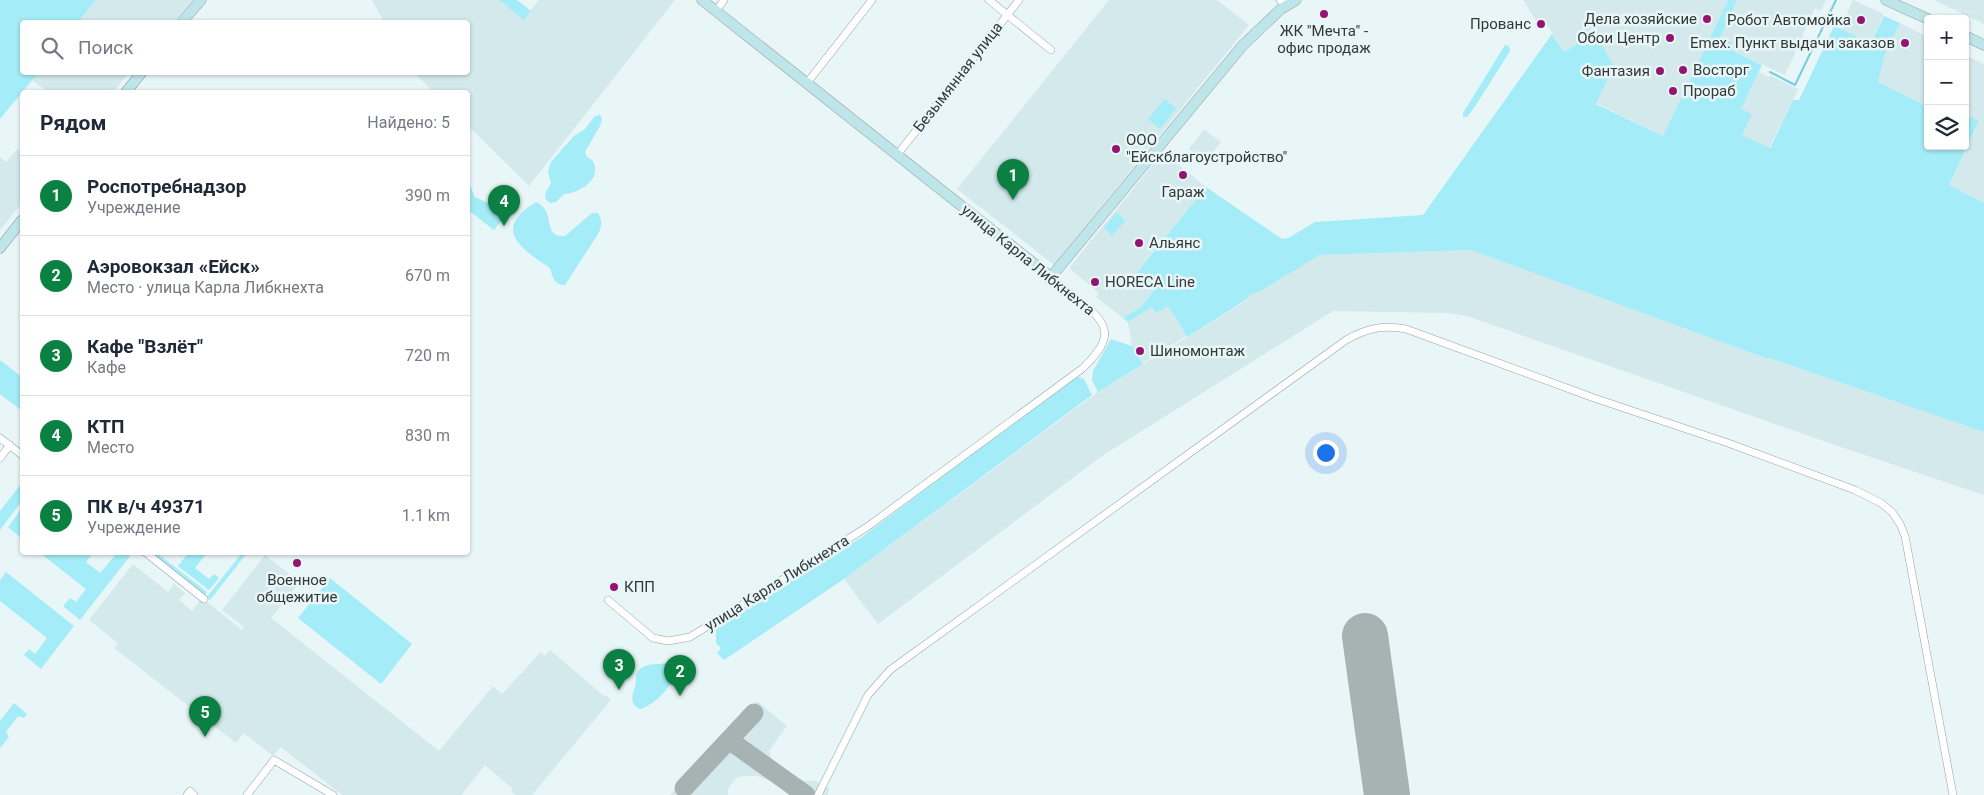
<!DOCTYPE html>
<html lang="ru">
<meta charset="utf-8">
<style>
body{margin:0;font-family:Roboto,sans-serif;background:#f2f2f3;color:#1f2937}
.controls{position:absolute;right:15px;top:15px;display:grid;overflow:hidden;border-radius:5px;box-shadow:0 1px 4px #0004}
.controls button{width:45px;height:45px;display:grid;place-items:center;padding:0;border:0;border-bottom:1px solid #e0e1e3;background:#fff;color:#1f2937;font:25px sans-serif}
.you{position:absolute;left:1325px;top:452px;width:18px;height:18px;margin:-12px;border:4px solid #fff;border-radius:50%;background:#1a73e8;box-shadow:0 0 0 8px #1a73e833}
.badge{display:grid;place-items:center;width:32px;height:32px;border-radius:50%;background:#0b8043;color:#fff;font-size:16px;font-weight:700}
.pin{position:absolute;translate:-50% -41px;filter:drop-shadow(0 1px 2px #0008)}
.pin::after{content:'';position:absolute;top:26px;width:18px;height:15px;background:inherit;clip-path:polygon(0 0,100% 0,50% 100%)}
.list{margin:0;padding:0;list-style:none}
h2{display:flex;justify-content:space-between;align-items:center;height:65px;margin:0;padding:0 20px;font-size:21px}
h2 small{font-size:16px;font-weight:400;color:#747a83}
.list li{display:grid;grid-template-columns:32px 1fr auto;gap:15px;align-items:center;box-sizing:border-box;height:80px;padding:0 20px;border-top:1px solid #e0e1e3}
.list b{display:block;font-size:19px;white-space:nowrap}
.list p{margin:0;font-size:16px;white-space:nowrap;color:#747a83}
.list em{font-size:16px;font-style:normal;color:#747a83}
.icon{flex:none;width:28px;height:28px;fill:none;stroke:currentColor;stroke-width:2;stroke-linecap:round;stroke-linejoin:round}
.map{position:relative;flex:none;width:1984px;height:795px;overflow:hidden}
.search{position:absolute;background:#fff;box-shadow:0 1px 4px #0004;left:20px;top:20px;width:450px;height:55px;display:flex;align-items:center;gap:12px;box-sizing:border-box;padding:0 18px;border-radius:5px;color:#747a83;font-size:19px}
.panel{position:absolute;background:#fff;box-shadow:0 1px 4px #0004;left:20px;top:90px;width:450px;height:465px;border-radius:5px}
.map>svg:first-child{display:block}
.built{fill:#d3e9ec}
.green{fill:#a4ecf7}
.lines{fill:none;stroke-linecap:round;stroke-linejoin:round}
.stream{stroke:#75cedb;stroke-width:2}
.taxiway{stroke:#a7b2b3;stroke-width:19}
.runway{stroke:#a7b2b3;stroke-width:46}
.street-casing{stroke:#95a1a3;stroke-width:8}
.secondary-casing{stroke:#95a1a3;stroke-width:11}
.street{stroke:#fff;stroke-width:7}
.secondary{stroke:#bee5e9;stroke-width:10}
.poi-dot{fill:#931571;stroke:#e9f6f8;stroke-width:2}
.labels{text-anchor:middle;stroke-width:5;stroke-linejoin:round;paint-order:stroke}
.poi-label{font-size:15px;fill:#333839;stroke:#e9f6f8;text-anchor:start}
.street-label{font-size:15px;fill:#333839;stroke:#e9f6f8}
</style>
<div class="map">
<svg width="1984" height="795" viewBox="0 0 1984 795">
<rect width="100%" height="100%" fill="#e9f6f8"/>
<!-- built -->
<path class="built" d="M 96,0 L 193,0 L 174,22 L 78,22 Z
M 372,0 L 499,0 L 524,19 L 539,0 L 675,0 L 529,186 L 468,126 L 468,92 L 434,92 L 414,73 L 468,72 L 468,22 L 384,22 Z
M 1109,0 L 1217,0 L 1249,25 L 1054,265 L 957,189 Z
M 1523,0 L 1728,0 L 1663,136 L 1596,103 L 1614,66 L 1595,33 L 1564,52 L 1546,23 L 1540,27 Z
M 1737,0 L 1826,0 L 1821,11 L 1815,8 L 1802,36 L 1804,37 L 1802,43 L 1800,42 L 1785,75 L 1729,49 L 1731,43 L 1720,38 Z
M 1853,0 L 1884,14 L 1871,43 L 1840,29 Z
M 1934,0 L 1984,0 L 1984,24 L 1955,10 Z
M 1900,23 L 1928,37 L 1928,107 L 1878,82 L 1885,54 Z
M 1965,55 L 1984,64 L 1984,203 L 1949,185 L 1979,122 L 1967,115 L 1965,118 Z
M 1759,72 L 1769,77 L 1770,75 L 1798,89 L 1769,148 L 1742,135 L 1741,109 Z
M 38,73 L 129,73 L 113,92 L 48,92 L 32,80 Z
M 1204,129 L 1221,142 L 1205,162 L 1189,149 Z
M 17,149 L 22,153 L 22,203 L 0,230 L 0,157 L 6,162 Z
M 1163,152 L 1206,187 L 1137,271 L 1156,288 L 1141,307 L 1123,318 L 1096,297 L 1099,293 L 1069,268 Z
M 1471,250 L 1768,359 L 1769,358 L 1984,432 L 1984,495 L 1829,443 L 1467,316 L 1445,313 L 1333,311 L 1102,456 L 878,624 L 844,579 L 1098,392 L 1249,299 L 1248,296 L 1256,291 L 1257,293 L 1313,259 L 1320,255 Z
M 1168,306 L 1186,336 L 1143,363 L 1132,346 L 1128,322 L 1152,307 Z
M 265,555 L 300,582 L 271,618 L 439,751 L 493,686 L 502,694 L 541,652 L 545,656 L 550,650 L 604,696 L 605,695 L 611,700 L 532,795 L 516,795 L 511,791 L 513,789 L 485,765 L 461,795 L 342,795 L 281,747 L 273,756 L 244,733 L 236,743 L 114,648 L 118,643 L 89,620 L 133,564 L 168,592 L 174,584 L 185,593 L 179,600 L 192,611 L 202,598 L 242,630 L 244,627 L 222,610 Z
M 757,701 L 787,726 L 769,751 L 773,765 L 782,774 L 794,780 L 816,781 L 829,788 L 828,795 L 789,795 L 782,787 L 772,781 L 757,776 L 746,776 L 738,777 L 734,781 L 728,789 L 728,795 L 670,795 Z"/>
<!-- green -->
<path class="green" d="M 0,0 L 96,0 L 78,22 L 22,22 L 22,72 L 38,73 L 0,119 Z
M 499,0 L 517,0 L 531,11 L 524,20 Z
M 1728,0 L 1737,0 L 1720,38 L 1732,43 L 1729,49 L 1762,65 L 1741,109 L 1752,114 L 1742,135 L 1770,148 L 1793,100 L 1799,100 L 1834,26 L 1871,43 L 1884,16 L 1900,23 L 1885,54 L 1878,82 L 1928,107 L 1928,146 L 1965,146 L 1967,115 L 1979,121 L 1949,185 L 1984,203 L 1984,432 L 1769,358 L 1768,359 L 1471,250 L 1320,255 L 1257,293 L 1256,292 L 1248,296 L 1249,298 L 1187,337 L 1168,306 L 1156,313 L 1152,307 L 1128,322 L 1123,318 L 1141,307 L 1156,288 L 1137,272 L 1206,187 L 1282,239 L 1288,238 L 1315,222 L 1423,215 L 1552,34 L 1564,52 L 1595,33 L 1614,66 L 1596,104 L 1663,136 Z
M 1505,45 L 1509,46 L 1510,51 L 1476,105 L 1467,117 L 1463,117 L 1463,113 Z
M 1165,99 L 1176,109 L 1160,129 L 1148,119 Z
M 600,115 L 602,119 L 600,126 L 585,152 L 587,157 L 592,160 C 594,163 596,168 595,172 C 594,184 575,194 564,194 L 556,202 L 550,203 L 546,200 L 545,194 L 551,183 L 548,172 L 551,162 L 574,136 L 584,130 L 595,116 Z
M 468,181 L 475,197 L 497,207 L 504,217 L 494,230 L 468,210 Z
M 536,202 C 557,211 541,238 565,236 L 592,213 L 598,213 C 603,221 602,226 598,234 L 565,285 C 554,285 553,278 550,268 C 521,249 491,229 536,202 Z
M 1116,213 L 1118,213 L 1125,221 L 1112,236 L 1104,228 Z
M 1111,339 L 1132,346 L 1143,364 L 1098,392 L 1092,380 L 1093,371 Z
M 0,360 L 22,377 L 22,411 L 0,394 Z
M 1079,377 L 1084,379 L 1092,395 L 844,579 L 724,660 L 717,653 L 721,648 L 716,643 L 716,626 L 862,537 L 1073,378 Z
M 21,484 L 22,501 L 0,530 L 0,511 Z
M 22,508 L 22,539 L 8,527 Z
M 189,552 L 207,553 L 195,568 L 209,579 L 214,574 L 219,578 L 209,590 L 178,566 Z
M 40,553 L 93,553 L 86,562 L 100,573 L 117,553 L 126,553 L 130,556 L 80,620 L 63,606 L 70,598 L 76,602 L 86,589 Z
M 151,553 L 157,553 L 207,592 L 205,595 Z
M 242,553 L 247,553 L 210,600 L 206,598 Z
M 6,572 L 74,626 L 41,669 L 24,655 L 29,649 L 35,654 L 47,638 L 0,601 L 0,580 Z
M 330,578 L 412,644 L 381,684 L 298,618 Z
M 666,663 L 674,673 C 671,689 656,703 641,709 C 629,705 632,696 635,687 C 637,679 634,671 643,667 C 650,663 659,665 666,663 Z
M 14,703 L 27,714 L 24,718 L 18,716 L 6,732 L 9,737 L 0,748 L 0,721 Z"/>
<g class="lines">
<!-- stream -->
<path class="stream" d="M 1770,72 L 1795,85 L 1836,0"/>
<!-- taxiway -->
<path class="taxiway" d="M 729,740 L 806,795
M 684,788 L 754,713"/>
<!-- runway -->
<path class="runway" d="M 1365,636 L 1387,795"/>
<!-- street casing -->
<g class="street-casing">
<path id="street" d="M 989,0 L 1051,50
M 1280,0 L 1286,5
M 716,11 L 724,0
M 807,83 L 872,0
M 897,155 L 1019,0
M 0,438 L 22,455
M 0,458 L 10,445
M 145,552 L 204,599
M 608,600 L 653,638 L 668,641 L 690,637 L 867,527 L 1083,368 C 1108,343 1115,329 1085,305 C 1073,295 1062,286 1051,277
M 187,795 L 190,791 L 194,795
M 247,795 L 274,760 L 333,795
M 818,795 L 868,695 L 890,670 L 1346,340 C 1367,328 1383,325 1406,329 L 1594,398 L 1728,443 L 1855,490 L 1881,503 L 1892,512 L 1900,524 L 1905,536 L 1953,795"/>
</g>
<!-- secondary casing -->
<g class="secondary-casing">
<path id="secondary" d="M 702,0 L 1051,277 L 1243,45 L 1281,9 L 1296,0
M 1886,0 L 1928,19
M 182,22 L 201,0
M 1965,36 L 1984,45
M 126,92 L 142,72
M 0,248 L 22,220"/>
</g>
<!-- street -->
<use href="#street" class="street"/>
<!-- secondary -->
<use href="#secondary" class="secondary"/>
</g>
<!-- markers -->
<g class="poi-dot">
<circle cx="1324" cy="14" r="5"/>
<circle cx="1707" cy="19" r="5"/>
<circle cx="1861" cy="20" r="5"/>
<circle cx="1541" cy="24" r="5"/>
<circle cx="1670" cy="38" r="5"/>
<circle cx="1905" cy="43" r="5"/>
<circle cx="1683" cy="70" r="5"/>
<circle cx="1660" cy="71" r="5"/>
<circle cx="1673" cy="91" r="5"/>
<circle cx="1116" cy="149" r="5"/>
<circle cx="1183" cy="175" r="5"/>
<circle cx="1139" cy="243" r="5"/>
<circle cx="1095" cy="282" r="5"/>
<circle cx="1140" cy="351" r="5"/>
<circle cx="297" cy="563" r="5"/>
<circle cx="614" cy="587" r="5"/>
</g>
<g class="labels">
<!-- poi labels -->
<g class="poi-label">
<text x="1697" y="24" text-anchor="end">Дела хозяйские</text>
<text x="1851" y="25" text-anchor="end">Робот Автомойка</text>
<text x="1531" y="29" text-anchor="end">Прованс</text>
<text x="1324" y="36" text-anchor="middle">ЖК "Мечта" -<tspan x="1324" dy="17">офис продаж</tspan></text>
<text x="1660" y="43" text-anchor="end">Обои Центр</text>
<text x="1895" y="48" text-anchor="end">Emex. Пункт выдачи заказов</text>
<text x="1693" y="75">Восторг</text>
<text x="1650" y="76" text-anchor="end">Фантазия</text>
<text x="1683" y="96">Прораб</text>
<text x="1126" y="145">ООО<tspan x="1126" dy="17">"Ейскблагоустройство"</tspan></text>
<text x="1183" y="197" text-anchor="middle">Гараж</text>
<text x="1149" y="248">Альянс</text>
<text x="1105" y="287">HORECA Line</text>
<text x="1150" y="356">Шиномонтаж</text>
<text x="297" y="585" text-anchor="middle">Военное<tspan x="297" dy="17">общежитие</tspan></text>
<text x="624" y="592">КПП</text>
</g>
<!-- street labels -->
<g class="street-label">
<text transform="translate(958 77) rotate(-52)" y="5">Безымянная улица</text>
<text transform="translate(1028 260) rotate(39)" y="5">улица Карла Либкнехта</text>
<text transform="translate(777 583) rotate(-32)" y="5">улица Карла Либкнехта</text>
</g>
</g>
</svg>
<div class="controls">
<button>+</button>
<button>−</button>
<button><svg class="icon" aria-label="layers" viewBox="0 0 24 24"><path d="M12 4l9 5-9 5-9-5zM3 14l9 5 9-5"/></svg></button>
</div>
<div class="you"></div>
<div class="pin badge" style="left:1013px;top:200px">1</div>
<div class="pin badge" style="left:680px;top:696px">2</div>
<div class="pin badge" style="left:619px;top:690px">3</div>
<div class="pin badge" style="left:504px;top:226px">4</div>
<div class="pin badge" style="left:205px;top:737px">5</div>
<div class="search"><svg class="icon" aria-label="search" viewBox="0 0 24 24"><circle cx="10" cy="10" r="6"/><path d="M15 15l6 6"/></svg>Поиск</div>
<section class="panel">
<h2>Рядом<small>Найдено: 5</small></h2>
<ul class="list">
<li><span class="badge">1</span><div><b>Роспотребнадзор</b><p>Учреждение</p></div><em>390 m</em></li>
<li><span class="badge">2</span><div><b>Аэровокзал «Ейск»</b><p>Место · улица Карла Либкнехта</p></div><em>670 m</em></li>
<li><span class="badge">3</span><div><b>Кафе &quot;Взлёт&quot;</b><p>Кафе</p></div><em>720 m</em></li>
<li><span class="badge">4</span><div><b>КТП</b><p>Место</p></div><em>830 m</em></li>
<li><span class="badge">5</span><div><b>ПК в/ч 49371</b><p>Учреждение</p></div><em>1.1 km</em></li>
</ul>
</section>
</div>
